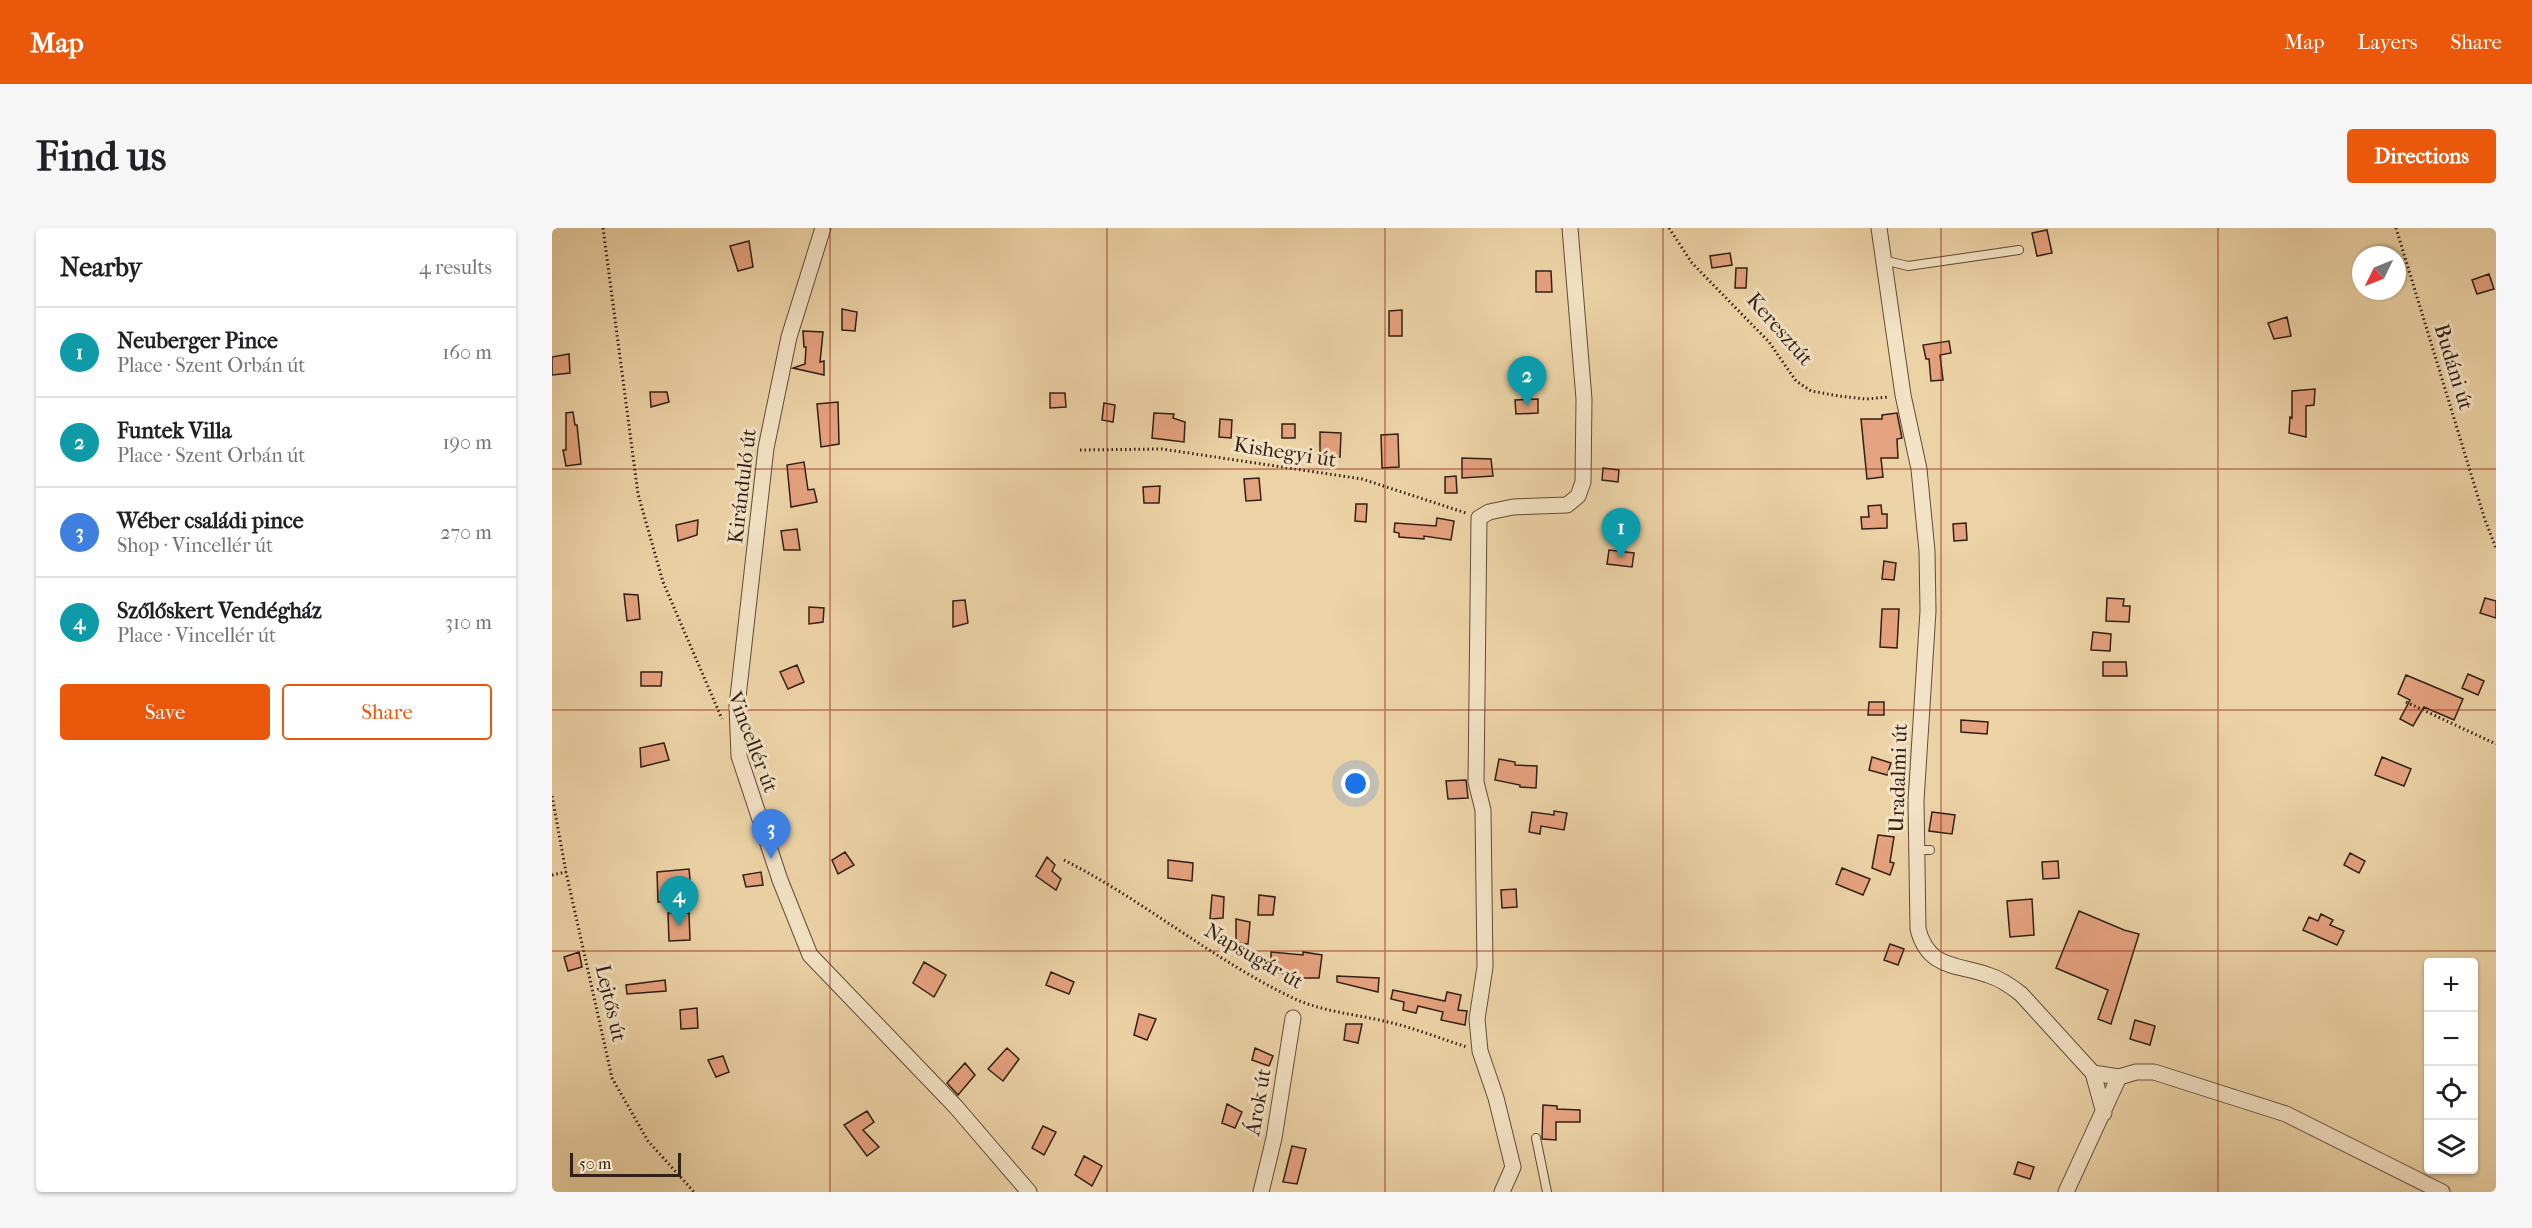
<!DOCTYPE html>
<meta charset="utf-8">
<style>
body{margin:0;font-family:"IM FELL French Canon",serif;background:#f6f6f6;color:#202124}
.controls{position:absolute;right:18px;bottom:18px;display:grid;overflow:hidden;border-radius:6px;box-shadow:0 2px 4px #0004}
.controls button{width:54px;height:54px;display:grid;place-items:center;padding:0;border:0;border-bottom:2px solid #e0e0e0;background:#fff;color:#202124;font:30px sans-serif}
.compass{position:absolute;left:1800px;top:18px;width:54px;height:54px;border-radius:50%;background:#fff;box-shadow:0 2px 4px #0004;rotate:227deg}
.scale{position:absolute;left:18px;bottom:15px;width:111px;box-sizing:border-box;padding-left:6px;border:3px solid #321f15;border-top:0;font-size:16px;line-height:21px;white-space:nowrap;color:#321f15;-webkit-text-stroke:4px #f3e2c5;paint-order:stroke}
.you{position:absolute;left:804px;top:556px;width:21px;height:21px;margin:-15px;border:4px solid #fff;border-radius:50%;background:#1a73e8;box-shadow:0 0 0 9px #1a73e833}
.badge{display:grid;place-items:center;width:39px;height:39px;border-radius:50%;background:#ea580c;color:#fff;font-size:20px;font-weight:700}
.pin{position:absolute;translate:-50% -50px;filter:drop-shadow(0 2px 3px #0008)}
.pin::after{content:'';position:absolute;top:32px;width:21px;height:18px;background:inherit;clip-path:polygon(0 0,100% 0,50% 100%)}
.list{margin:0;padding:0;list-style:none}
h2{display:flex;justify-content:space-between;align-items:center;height:78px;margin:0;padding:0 24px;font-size:26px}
h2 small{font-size:20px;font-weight:400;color:#757577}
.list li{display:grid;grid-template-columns:39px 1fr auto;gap:18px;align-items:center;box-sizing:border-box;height:90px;padding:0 24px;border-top:2px solid #e0e0e0}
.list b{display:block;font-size:22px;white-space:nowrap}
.list p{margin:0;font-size:20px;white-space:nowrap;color:#757577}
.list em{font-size:20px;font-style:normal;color:#757577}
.actions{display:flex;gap:12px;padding:18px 24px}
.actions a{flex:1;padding:14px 0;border:2px solid #ea580c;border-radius:6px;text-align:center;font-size:21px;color:#ea580c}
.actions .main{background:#ea580c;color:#fff}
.icon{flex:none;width:33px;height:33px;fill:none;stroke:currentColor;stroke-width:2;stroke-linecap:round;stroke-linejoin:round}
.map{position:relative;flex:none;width:1944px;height:964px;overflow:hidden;border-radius:6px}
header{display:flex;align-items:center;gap:36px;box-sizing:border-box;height:84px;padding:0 30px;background:#ea580c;color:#fff}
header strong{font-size:28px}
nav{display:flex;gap:33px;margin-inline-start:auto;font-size:21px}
.intro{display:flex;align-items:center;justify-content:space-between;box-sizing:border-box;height:144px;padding:0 36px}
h1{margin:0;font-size:42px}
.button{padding:15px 27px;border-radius:6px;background:#ea580c;color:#fff;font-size:21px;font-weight:700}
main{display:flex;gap:36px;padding:0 36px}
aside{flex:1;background:#fff;border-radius:6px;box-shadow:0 2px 4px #0004}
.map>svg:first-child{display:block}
.building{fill:#e5a27e;stroke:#321f15;stroke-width:1.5}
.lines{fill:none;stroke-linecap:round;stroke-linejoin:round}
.lane-casing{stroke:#604c39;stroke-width:10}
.street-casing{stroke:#604c39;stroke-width:17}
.path{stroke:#321f15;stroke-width:3;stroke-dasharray:1.5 3;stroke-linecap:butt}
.lane{stroke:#f3e2c5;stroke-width:8}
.street{stroke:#f3e2c5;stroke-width:15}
.grid{fill:none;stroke:#8f2418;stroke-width:1.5;stroke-opacity:0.55}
.labels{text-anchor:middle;stroke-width:6;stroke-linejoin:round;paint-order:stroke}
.street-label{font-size:21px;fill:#321f15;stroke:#f3e2c5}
</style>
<header>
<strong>Map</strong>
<nav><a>Map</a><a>Layers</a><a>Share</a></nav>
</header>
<div class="intro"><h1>Find us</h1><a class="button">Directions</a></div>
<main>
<aside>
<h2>Nearby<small>4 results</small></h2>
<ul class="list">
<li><span class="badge" style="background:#0f9aa8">1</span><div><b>Neuberger Pince</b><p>Place · Szent Orbán út</p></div><em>160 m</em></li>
<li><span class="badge" style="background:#0f9aa8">2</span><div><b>Funtek Villa</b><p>Place · Szent Orbán út</p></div><em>190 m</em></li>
<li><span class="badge" style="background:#3f7fe0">3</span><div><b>Wéber családi pince</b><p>Shop · Vincellér út</p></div><em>270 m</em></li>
<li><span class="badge" style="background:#0f9aa8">4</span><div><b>Szőlőskert Vendégház</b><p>Place · Vincellér út</p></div><em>310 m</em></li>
</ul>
<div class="actions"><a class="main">Save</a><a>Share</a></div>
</aside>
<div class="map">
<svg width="1944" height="964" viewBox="0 0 1944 964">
<rect width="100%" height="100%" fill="#ecd3a6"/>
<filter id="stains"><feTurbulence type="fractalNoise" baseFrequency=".00333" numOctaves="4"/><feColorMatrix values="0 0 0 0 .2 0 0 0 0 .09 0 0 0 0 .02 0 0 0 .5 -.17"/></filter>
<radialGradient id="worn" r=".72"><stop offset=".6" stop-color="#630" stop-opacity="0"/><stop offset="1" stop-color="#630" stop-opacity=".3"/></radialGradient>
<!-- building -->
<path class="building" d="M 1495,2 L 1500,25 L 1485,28 L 1480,5 Z
M 197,13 L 201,39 L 186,43 L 178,18 Z
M 1178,25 L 1180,37 L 1160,40 L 1158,28 Z
M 1184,40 L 1195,40 L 1194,60 L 1183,60 Z
M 984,43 L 999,43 L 1000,64 L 984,64 Z
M 1937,46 L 1942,61 L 1925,66 L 1920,52 Z
M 290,81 L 305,84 L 303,103 L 290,102 Z
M 850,82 L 850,108 L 837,108 L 837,83 Z
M 1735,89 L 1739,108 L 1722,111 L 1716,95 Z
M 251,103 L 271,104 L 268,134 L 272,133 L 272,147 L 241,140 L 253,136 L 254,119 L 252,119 Z
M 1397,113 L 1399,125 L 1388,127 L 1391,152 L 1379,153 L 1377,131 L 1374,131 L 1371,117 Z
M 17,126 L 18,145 L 0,147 L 0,129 Z
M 1763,161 L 1762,177 L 1754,178 L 1754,209 L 1737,205 L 1738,189 L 1740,190 L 1740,163 Z
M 98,164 L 115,164 L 117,174 L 99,179 Z
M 498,165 L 513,165 L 514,179 L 498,180 Z
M 986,171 L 986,185 L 964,186 L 963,172 Z
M 286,174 L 287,216 L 269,219 L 265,176 Z
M 552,175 L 563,177 L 561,194 L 550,192 Z
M 21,184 L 23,197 L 25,197 L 29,236 L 14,238 L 11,222 L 14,222 L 14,185 Z
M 602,185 L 622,186 L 621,190 L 633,194 L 632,214 L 600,210 Z
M 1345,185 L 1350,210 L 1345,211 L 1346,230 L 1329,230 L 1331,249 L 1315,251 L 1309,191 L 1330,191 L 1330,187 Z
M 668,191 L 680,192 L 679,210 L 667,209 Z
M 730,196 L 743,196 L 743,210 L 730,210 Z
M 768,204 L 789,205 L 788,229 L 768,228 Z
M 846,206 L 847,239 L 830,240 L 829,207 Z
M 910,230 L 939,231 L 941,248 L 910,250 Z
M 252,234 L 256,262 L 262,261 L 265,274 L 239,279 L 235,237 Z
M 1051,240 L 1067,242 L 1066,254 L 1050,252 Z
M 904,248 L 905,265 L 893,265 L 893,249 Z
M 707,250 L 709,272 L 694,273 L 692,251 Z
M 608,258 L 607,275 L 592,275 L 591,259 Z
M 804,276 L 815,276 L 814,294 L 803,293 Z
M 1329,277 L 1330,286 L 1335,286 L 1335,300 L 1310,301 L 1309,289 L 1317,289 L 1316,278 Z
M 885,290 L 902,293 L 899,312 L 872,308 L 872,311 L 847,309 L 847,305 L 842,304 L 843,295 L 884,298 Z
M 146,292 L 145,307 L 126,313 L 124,297 Z
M 1414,295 L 1415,312 L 1402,313 L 1401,296 Z
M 245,301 L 248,322 L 232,322 L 229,303 Z
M 1057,322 L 1082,325 L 1080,339 L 1055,336 Z
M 1332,333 L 1344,335 L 1342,352 L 1330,351 Z
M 72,366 L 86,367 L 88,391 L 75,393 Z
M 1555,370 L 1572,371 L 1571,378 L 1578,378 L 1577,394 L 1554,393 Z
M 1933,370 L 1944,373 L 1944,390 L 1928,385 Z
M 413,372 L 416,395 L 401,399 L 401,373 Z
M 257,379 L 272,380 L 271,394 L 257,396 Z
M 1330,381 L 1347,381 L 1345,420 L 1328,419 Z
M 1541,404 L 1559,406 L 1558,423 L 1539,422 Z
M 1551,434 L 1574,434 L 1575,448 L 1551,448 Z
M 245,437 L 252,454 L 236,461 L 228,444 Z
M 89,444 L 110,444 L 109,458 L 89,458 Z
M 1916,446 L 1932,453 L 1926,467 L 1910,460 Z
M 1854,447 L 1911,471 L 1902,492 L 1872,479 L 1861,498 L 1848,491 L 1858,472 L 1846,466 Z
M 1317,474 L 1332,474 L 1332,487 L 1316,487 Z
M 1409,492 L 1436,494 L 1435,506 L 1409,504 Z
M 112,515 L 117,532 L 89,539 L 88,520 Z
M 1320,529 L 1339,535 L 1335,547 L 1317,542 Z
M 1830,529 L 1859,541 L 1852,558 L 1823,547 Z
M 947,531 L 963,534 L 963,537 L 985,538 L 984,560 L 968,559 L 968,557 L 943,552 Z
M 914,552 L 916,570 L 896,571 L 894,553 Z
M 1002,583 L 1015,585 L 1012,602 L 989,598 L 988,606 L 977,604 L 980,584 L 1002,587 Z
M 1380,584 L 1403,587 L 1400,606 L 1377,603 Z
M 1326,607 L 1342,609 L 1338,634 L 1342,635 L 1338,647 L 1320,640 Z
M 293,624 L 302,637 L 286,646 L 280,632 Z
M 1798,625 L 1813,633 L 1807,645 L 1792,637 Z
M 495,629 L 503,637 L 500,643 L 509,651 L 504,662 L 484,648 Z
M 616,632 L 641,635 L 640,653 L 616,650 Z
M 1506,633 L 1507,650 L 1491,651 L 1490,634 Z
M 1290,640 L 1318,651 L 1311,667 L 1284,656 Z
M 137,641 L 139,662 L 124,665 L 125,674 L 106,674 L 105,644 Z
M 209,644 L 211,657 L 194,659 L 191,647 Z
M 964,661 L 965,679 L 950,680 L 949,662 Z
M 660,667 L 672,669 L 671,690 L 658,691 Z
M 707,667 L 723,669 L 721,687 L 706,687 Z
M 1480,671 L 1482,707 L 1458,709 L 1455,673 Z
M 1527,683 L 1572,702 L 1587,706 L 1559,796 L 1546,791 L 1556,762 L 1504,740 Z
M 116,685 L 137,685 L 138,712 L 117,713 Z
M 1769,686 L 1781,692 L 1778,697 L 1792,703 L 1785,717 L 1751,702 L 1757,689 L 1766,693 Z
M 684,691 L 698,694 L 696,716 L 684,715 Z
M 1338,716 L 1352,721 L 1346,737 L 1332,732 Z
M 27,724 L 30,739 L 16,743 L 12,729 Z
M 719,724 L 751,727 L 751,724 L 770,727 L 767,750 L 750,750 L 719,743 Z
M 372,734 L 394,747 L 382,769 L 361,755 Z
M 499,744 L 522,754 L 517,766 L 494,757 Z
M 785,748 L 827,750 L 826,764 L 785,754 Z
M 113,752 L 114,763 L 75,766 L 74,757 Z
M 841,762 L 893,773 L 895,764 L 909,767 L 906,782 L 915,783 L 913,797 L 889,792 L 891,784 L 866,778 L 864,785 L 851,782 L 852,774 L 839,771 Z
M 145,780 L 146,800 L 129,801 L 128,782 Z
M 587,786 L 604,791 L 595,812 L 582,807 Z
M 1583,792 L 1603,798 L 1598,817 L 1578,811 Z
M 794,796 L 810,796 L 806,815 L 792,812 Z
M 455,820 L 467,831 L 451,853 L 436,841 Z
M 703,820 L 721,828 L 717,838 L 700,832 Z
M 171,828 L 177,844 L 164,849 L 156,832 Z
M 413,835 L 423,847 L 406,867 L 395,855 Z
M 675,876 L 690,884 L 683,900 L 670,895 Z
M 991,877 L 1005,878 L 1005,881 L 1028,882 L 1028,894 L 1004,894 L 1004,912 L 990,911 Z
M 315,883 L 322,894 L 311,902 L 327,919 L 315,928 L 292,897 Z
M 491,898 L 504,904 L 492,927 L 480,920 Z
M 740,918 L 754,921 L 745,956 L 731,954 Z
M 532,928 L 550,938 L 540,958 L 523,947 Z
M 1466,934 L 1482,939 L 1478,951 L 1462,946 Z"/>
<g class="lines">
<!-- lane casing -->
<g class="lane-casing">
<path id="lane" d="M 1331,32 L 1356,38 L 1467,22
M 1364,622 L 1378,622
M 984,910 L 995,964"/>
</g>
<!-- street casing -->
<g class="street-casing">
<path id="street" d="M 271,0 L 237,109 L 214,220 L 185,478 L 187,528 L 228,652 L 258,727 L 404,879 L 477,964
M 1327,0 L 1351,167 L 1367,241 L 1375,323 L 1376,383 L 1364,573 L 1366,701 C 1376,741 1405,736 1436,747 C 1449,751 1459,758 1469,766 L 1541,845 L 1552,885
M 1541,845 L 1567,849 L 1584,844 L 1602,844 L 1734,886 L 1890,964
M 709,964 L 722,910 L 741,790
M 950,964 L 961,939 L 944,870 L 928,823 L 925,791 L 933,739 L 931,582 L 924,554 L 927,290 L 937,284 L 961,279 L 1015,277 L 1026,268 L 1031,254 L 1032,171 L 1018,0
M 1514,964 L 1567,849"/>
</g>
<!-- path -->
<path class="path" d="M 51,0 L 86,266 L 111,354 L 170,491
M 1117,0 L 1140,35 L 1217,114 L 1244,153 L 1259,163 L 1287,168 L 1314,171 L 1337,169
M 1844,0 L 1933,292 L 1944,320
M 528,222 L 610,221 L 810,251 L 914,285
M 1854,474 L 1944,516
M 0,568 L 14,644 L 60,850 L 96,913 L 142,964
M 512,632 C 591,672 660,731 739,769 C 769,784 804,786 836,794 C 863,800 889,811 915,819
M 0,647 L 14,644"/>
<!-- lane -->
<use href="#lane" class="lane"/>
<!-- street -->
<use href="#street" class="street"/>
</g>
<!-- grid -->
<path class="grid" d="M 278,0 L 278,964M 555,0 L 555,964M 833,0 L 833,964M 1111,0 L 1111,964M 1389,0 L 1389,964M 1666,0 L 1666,964M 0,241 L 1944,241M 0,482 L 1944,482M 0,723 L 1944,723"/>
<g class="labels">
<!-- street labels -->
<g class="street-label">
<text transform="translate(1228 101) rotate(49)" y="7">Keresztút</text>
<text transform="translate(1902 139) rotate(73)" y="7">Budáni út</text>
<text transform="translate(733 224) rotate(9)" y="7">Kishegyi út</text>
<text transform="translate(190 258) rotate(-83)" y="7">Kiránduló út</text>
<text transform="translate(201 514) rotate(69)" y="7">Vincellér út</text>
<text transform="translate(1346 550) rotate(-88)" y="7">Uradalmi út</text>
<text transform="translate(702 728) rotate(30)" y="7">Napsugár út</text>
<text transform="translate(59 775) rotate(77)" y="7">Lejtős út</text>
<text transform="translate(706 874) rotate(-80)" y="7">Árok út</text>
</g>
</g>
<rect width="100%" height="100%" filter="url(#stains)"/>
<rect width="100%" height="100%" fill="url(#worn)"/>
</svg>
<div class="controls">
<button>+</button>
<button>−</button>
<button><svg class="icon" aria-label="locate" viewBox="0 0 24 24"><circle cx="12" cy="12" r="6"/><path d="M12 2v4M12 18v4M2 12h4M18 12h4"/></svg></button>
<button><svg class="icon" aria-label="layers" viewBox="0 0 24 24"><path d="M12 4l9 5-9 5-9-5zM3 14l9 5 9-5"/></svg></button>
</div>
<svg class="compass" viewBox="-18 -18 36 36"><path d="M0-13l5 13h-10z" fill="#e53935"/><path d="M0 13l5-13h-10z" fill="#757577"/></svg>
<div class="scale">50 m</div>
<div class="you"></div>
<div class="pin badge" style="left:1069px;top:330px;background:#0f9aa8">1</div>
<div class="pin badge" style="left:975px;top:178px;background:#0f9aa8">2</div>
<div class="pin badge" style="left:219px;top:631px;background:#3f7fe0">3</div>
<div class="pin badge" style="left:127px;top:698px;background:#0f9aa8">4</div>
</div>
</main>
